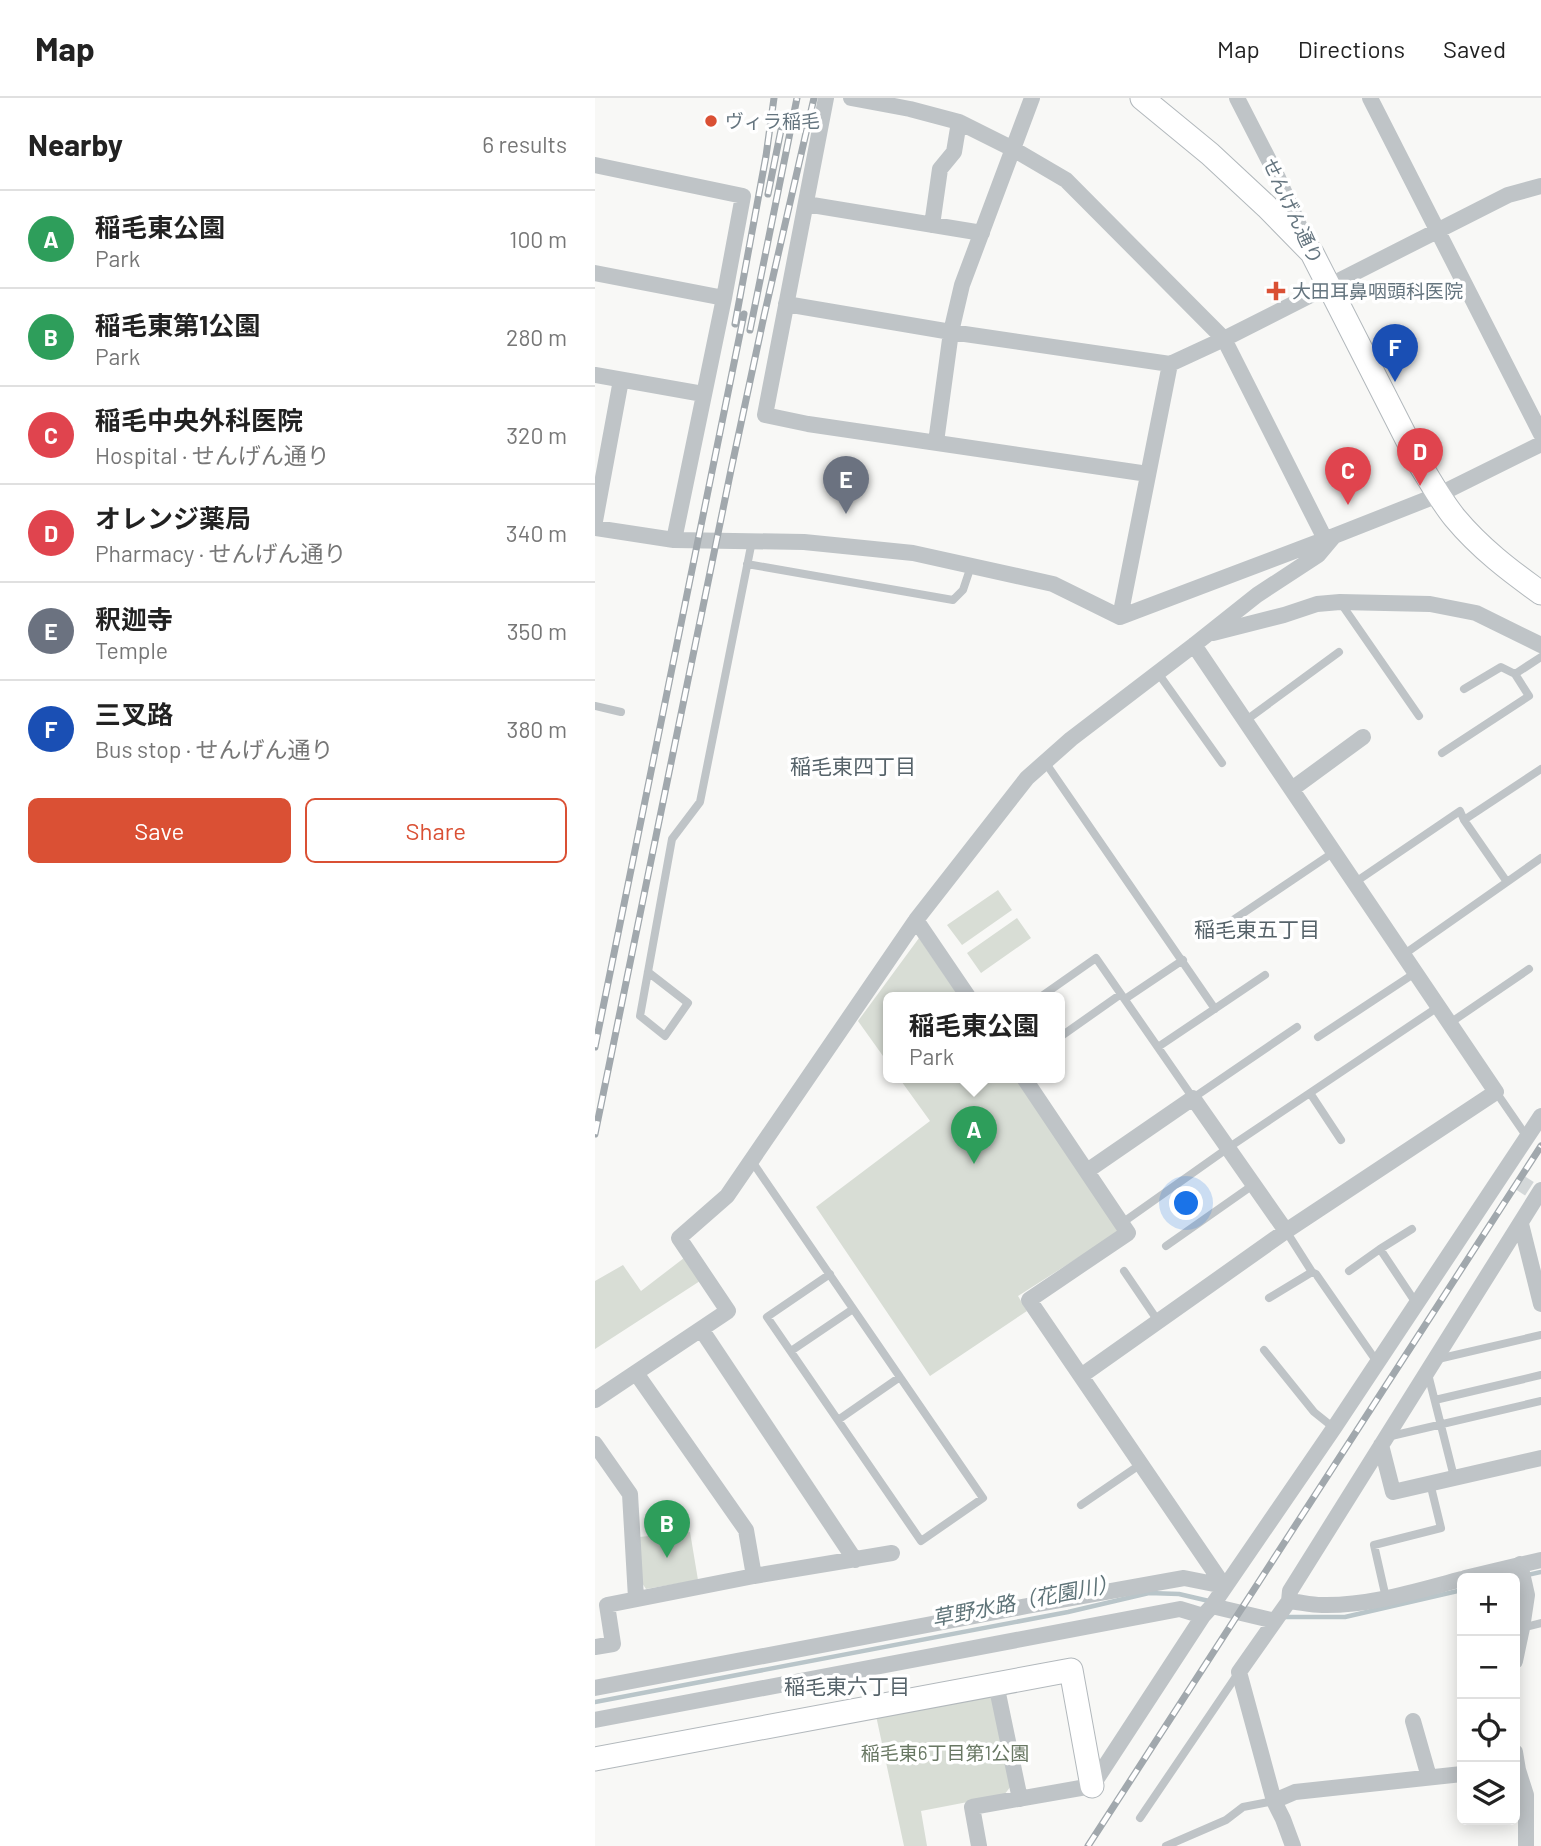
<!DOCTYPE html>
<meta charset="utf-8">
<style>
body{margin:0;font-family:Barlow,"Noto Sans JP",sans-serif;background:#f2f2f2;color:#222}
.controls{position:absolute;right:21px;bottom:21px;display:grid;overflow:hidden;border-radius:10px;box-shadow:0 4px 18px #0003}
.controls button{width:63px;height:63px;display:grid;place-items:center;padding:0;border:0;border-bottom:2px solid #e0e0e0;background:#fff;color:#222;font:35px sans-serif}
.you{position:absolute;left:592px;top:1106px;width:24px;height:24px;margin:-18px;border:5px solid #fff;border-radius:50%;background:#1a73e8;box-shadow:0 0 0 10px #1a73e833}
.badge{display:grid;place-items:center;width:46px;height:46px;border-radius:50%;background:#da5034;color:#fff;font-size:23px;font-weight:700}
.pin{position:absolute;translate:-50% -58px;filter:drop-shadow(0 2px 4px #0008)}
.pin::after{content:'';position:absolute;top:37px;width:24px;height:21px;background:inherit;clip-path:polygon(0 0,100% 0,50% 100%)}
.popup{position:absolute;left:288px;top:894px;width:182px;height:91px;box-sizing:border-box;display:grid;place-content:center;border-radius:10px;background:#fff;filter:drop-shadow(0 2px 5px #0005);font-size:23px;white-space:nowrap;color:#767676}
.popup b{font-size:26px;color:#222}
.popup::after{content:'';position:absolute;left:50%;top:100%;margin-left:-14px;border:14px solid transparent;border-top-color:#fff}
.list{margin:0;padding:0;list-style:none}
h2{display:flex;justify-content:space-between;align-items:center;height:91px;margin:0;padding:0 28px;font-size:30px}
h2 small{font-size:23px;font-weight:400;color:#767676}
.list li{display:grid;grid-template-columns:46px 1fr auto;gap:21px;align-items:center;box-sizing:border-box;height:98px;padding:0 28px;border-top:2px solid #e0e0e0}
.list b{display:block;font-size:26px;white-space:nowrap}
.list p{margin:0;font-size:23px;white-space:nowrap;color:#767676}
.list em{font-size:23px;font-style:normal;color:#767676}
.actions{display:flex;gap:14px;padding:21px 28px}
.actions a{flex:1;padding:16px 0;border:2px solid #da5034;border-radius:10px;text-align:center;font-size:24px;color:#da5034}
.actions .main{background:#da5034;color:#fff}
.icon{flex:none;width:38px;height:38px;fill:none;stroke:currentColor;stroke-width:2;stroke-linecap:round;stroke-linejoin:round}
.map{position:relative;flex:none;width:946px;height:1748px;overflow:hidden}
header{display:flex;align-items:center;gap:42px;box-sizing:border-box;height:98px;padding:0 35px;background:#fff;border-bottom:2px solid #e0e0e0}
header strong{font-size:33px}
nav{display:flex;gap:38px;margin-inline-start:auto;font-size:24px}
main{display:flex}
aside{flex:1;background:#fff}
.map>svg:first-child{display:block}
.green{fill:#d8ddd5}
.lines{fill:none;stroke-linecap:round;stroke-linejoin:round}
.stream{stroke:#b9c5c9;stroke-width:4.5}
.street-tunnel{stroke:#d3d7d8;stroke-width:16;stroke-dasharray:16 8;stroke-linecap:butt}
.secondary-casing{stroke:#b2b8bc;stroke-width:25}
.lane{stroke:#bfc4c7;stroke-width:8}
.street{stroke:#bfc4c7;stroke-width:16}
.secondary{stroke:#fff;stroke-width:23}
.rail-casing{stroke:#a1a8ad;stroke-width:7}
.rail{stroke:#fff;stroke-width:4.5;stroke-dasharray:13;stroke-linecap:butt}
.poi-dot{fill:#da5034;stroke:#fff;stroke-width:2.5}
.labels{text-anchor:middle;stroke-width:7;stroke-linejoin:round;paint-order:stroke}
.poi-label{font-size:19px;fill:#65757f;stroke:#fff;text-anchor:start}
.street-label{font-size:19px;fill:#65757f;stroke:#fff}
.park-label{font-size:19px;fill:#687763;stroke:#fff}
.neighbourhood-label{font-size:21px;fill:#56636a;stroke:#fff}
.water-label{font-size:21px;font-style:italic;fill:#5f7479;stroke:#fff}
</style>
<header>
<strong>Map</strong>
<nav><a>Map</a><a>Directions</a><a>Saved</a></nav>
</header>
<main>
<aside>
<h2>Nearby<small>6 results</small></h2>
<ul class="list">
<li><span class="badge" style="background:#2e9e5b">A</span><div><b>稲毛東公園</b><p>Park</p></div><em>100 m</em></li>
<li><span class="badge" style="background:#2e9e5b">B</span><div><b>稲毛東第1公園</b><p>Park</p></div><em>280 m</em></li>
<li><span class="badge" style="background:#e0444e">C</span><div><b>稲毛中央外科医院</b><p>Hospital · せんげん通り</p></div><em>320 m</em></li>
<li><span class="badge" style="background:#e0444e">D</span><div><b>オレンジ薬局</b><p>Pharmacy · せんげん通り</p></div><em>340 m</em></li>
<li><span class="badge" style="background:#6b7280">E</span><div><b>釈迦寺</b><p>Temple</p></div><em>350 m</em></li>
<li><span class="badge" style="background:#1a4fb4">F</span><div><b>三叉路</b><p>Bus stop · せんげん通り</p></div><em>380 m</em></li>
</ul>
<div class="actions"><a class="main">Save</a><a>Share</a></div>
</aside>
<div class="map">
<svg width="946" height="1748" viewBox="0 0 946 1748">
<rect width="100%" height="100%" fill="#f8f8f6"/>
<!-- green -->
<path class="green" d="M 403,792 L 417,812 L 367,847 L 352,827 Z
M 422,820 L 436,840 L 386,875 L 372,855 Z
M 324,840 L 365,900 L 293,900 L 293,965 L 263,923 Z
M 304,980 L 420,980 L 525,1133 L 423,1198 L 432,1213 L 335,1278 L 221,1109 L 335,1023 Z
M 89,1160 L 105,1183 L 0,1251 L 0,1183 L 28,1167 L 46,1193 Z
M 95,1434 L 103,1482 L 51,1491 L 47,1485 L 44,1439 Z
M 391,1596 L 398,1600 L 416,1688 L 409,1697 L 326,1713 L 332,1748 L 309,1748 L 280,1613 Z"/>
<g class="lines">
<!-- stream -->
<path class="stream" d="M 919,1480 L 946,1474
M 688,1519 L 750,1519 L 867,1492
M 0,1604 L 473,1514 L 554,1495 L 584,1496 L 614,1503"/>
<!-- street-tunnel -->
<path class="street-tunnel" d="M 921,1082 L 938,1093"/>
<!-- secondary casing -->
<g class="secondary-casing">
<path id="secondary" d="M 547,0 L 615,56 L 672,109 L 717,155 L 824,365 C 836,384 846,403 860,420 C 885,450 915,473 946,495
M 0,1661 L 476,1572 L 497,1688"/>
</g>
<!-- lane -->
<path class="lane" d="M 152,466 L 358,502 L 368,492 L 376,468
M 745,504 L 824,618
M 563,575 L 627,665
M 869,591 L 906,569 L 920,576
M 0,608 L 26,614
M 650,623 L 744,554
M 847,655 L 934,598 L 920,576 L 946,559
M 450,664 L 620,911
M 869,722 L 912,784 L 946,760
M 759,785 L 865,713 L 869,722 L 946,671
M 638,822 L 739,754
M 808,857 L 912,784
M 53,874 L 93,905 L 70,938 L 45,918 L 77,741 L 105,704 L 157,443
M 444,900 L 501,860 L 598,1000 L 702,929
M 530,901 L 588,862
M 855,925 L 934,871
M 465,939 L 526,896
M 723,939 L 820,875
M 563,949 L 670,877
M 901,994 L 932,1039
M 715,995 L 746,1042
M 156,1062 L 388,1400 L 326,1443 L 172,1219 L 235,1176
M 527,1125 L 633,1050 L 843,909
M 691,1133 L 717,1174 L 721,1176 L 782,1264
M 571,1148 L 658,1087
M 785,1151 L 817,1131
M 529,1173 L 563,1223
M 754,1173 L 785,1151 L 821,1205
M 674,1200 L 717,1174
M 669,1252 L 719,1314 L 739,1330
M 196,1253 L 258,1211
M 843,1261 L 946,1237
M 833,1276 L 859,1379
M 840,1302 L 946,1277
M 243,1322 L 305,1279
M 792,1339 L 946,1303
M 486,1407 L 546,1366
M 791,1500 L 779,1447 L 846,1430 L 835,1385
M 927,1530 L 946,1525
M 545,1720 L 644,1574
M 571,1748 L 631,1722 L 648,1709 L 679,1703"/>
<!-- street -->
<path class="street" d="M 231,0 L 170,317 L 213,326 L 553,376
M 256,0 L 315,11 L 364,24 L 418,51 L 471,82 L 629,241 L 730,441
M 642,0 L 683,80 L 711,143
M 775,0 L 946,336
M 0,67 L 148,98 L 129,200 L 79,442
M 211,106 L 387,135
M 337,127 L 345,71 L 359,54 L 364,24
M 0,175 L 129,200
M 191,206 L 356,234 L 575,266 L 629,241 L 913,97 L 946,88
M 0,277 L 108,296
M 341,344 L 356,234 L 367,187 L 437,0
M 0,423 L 26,282
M 0,430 L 79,442 L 209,444 L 318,455 L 458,486 L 525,519 L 739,438 L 843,397 L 946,346
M 525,519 L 575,266
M 618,535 L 689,517 L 722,506 L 745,504 L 835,506 L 881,515 L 946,547
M 697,691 L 768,639
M 321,822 L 374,900
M 429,980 L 533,1135 L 434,1202 L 629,1488
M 492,1073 L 598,1000 L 691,1133
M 926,1126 L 946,1206
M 106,1231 L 260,1462
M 41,1275 L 151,1432 L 159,1478
M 486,1278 L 691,1133 L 901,994 L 599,547
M 0,1302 L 133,1213 L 84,1140 L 132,1098 L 321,822 L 432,680 L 476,641 L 599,547 L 662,497 L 723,457 L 739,438
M 0,1346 L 35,1396 L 41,1500
M 786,1347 L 798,1394 L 946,1360
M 870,1480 L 946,1462
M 694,1503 L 695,1493 L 946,1092
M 617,1508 L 680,1523
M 0,1549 L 18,1546 L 12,1507 L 159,1478 L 297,1455
M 920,1563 L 927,1530 L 932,1497 L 925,1466
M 401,1586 L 425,1701
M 0,1590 L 432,1508 L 589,1480 L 629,1488
M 0,1622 L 585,1511 L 608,1518
M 818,1623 L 834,1679
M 920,1654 L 923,1672 L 931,1697 L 931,1748
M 679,1703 L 700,1694 L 867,1676
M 384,1748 L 377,1709 L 497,1688 L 608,1518 L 617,1508 L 739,1330 L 946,1018
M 698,1748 L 688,1721 L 679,1703 L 644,1574 L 694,1503 C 705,1504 716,1507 727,1507 C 775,1508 821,1493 867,1481"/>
<!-- secondary -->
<use href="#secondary" class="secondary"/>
<!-- rail casing -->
<g class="rail-casing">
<path id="rail" d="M 173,96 L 187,27
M 140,226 L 171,58 L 179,0
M 155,232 L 202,0
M 0,949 L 149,216
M 0,1036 L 136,372 L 169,218 L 219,0
M 493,1748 L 946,1048"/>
</g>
<!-- rail -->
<use href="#rail" class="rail"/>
</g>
<!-- markers -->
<g class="poi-dot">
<circle cx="116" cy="23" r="7"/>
<path d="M677.5 182.5h7v7h7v7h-7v7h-7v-7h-7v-7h7z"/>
</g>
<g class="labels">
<!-- poi labels -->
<g class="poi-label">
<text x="130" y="30">ヴィラ稲毛</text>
<text x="697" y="200">大田耳鼻咽頭科医院</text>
</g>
<!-- street labels -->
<g class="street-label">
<text transform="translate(698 113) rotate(65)" y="7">せんげん通り</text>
</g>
<!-- park labels -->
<g class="park-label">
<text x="350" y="1662">稲毛東6丁目第1公園</text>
</g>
<!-- neighbourhood labels -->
<g class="neighbourhood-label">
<text x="258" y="676">稲毛東四丁目</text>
<text x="662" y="839">稲毛東五丁目</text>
<text x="252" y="1596">稲毛東六丁目</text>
</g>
<!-- water labels -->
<g class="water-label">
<text transform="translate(430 1503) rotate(-11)" y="7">草野水路（花園川）</text>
</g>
</g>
</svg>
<div class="controls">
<button>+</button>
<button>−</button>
<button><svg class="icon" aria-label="locate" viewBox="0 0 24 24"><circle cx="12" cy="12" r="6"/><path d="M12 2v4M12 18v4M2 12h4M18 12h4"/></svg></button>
<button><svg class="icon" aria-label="layers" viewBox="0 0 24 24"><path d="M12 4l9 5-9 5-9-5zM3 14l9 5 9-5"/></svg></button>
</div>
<div class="you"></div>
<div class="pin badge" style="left:379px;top:1066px;background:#2e9e5b">A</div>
<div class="popup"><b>稲毛東公園</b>Park</div>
<div class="pin badge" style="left:72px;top:1460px;background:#2e9e5b">B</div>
<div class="pin badge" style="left:753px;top:407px;background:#e0444e">C</div>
<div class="pin badge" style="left:825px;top:388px;background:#e0444e">D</div>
<div class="pin badge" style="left:251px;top:416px;background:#6b7280">E</div>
<div class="pin badge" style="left:800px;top:284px;background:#1a4fb4">F</div>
</div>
</main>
